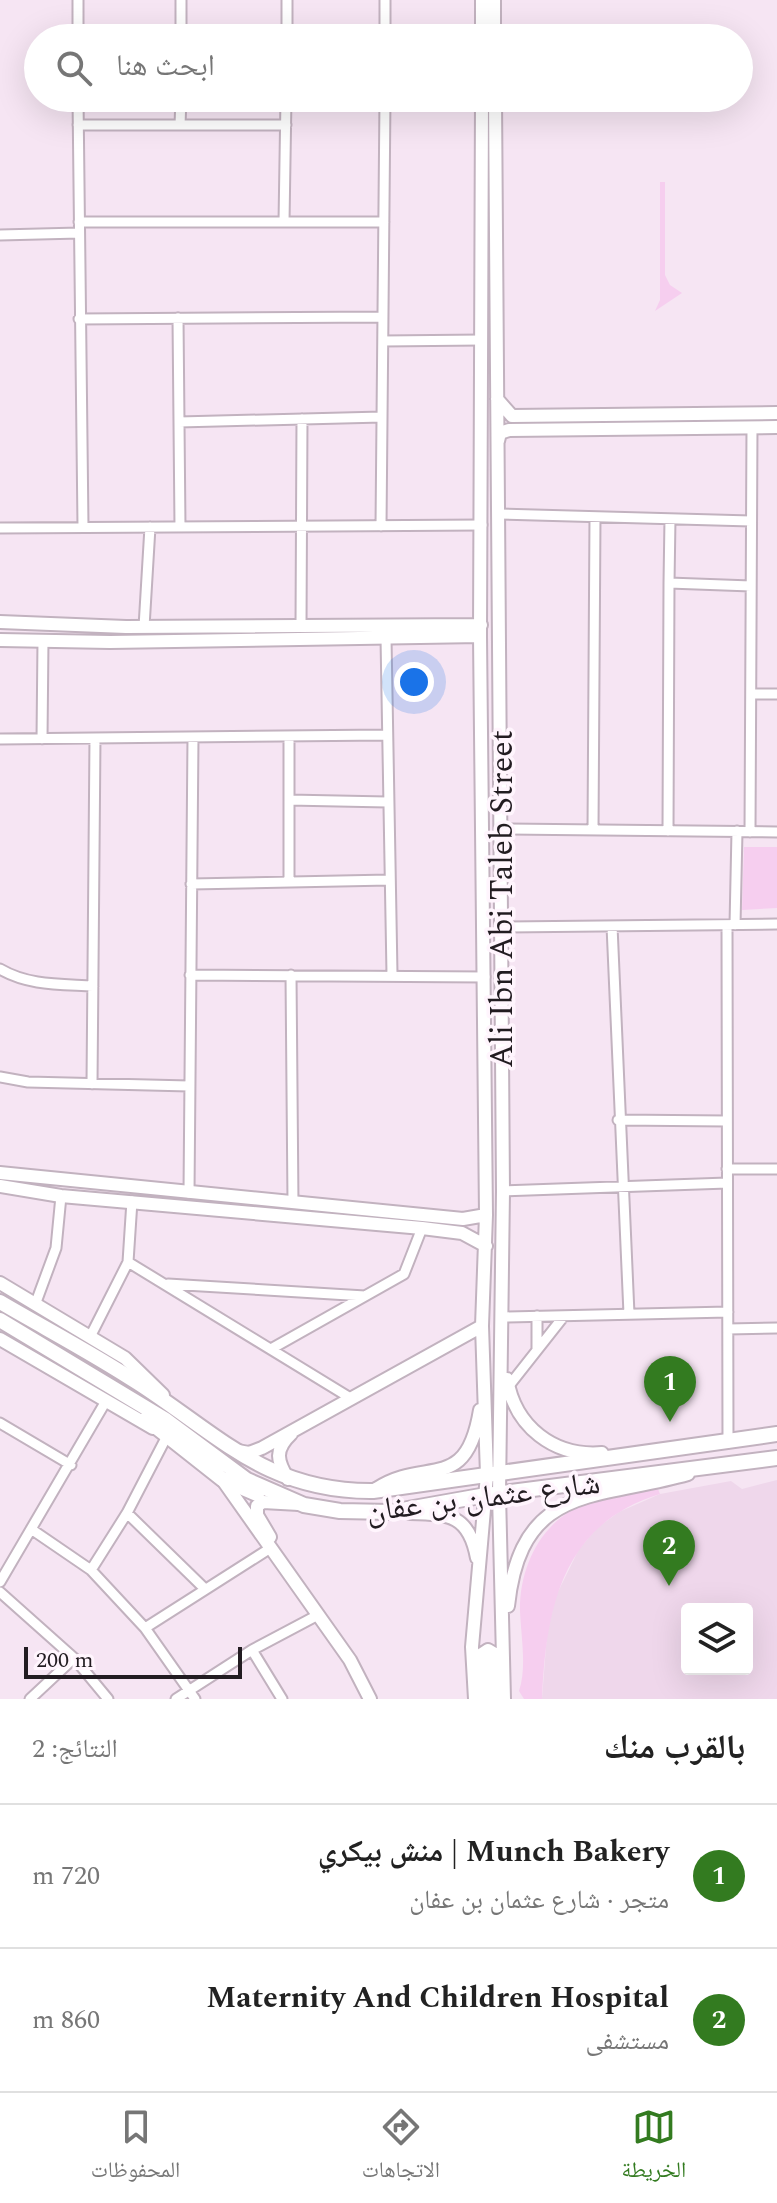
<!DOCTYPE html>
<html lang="ar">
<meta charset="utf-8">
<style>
body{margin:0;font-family:Spectral,"Noto Naskh Arabic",serif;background:#f6f6f6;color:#222;direction:rtl}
.controls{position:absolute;right:24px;bottom:24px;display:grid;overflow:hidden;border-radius:8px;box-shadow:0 8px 32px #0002}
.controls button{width:72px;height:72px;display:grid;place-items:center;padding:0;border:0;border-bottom:2px solid #e0e0e0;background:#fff;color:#222;font:40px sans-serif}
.scale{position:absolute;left:24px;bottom:20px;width:218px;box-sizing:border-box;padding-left:8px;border:4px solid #221c21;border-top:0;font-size:22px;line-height:28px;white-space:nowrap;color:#221c21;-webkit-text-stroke:6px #fff5fd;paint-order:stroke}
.you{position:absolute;left:414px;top:682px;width:28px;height:28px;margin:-20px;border:6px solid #fff;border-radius:50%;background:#1a73e8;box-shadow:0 0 0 12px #1a73e833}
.badge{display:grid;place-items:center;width:52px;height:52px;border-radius:50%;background:#337b20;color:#fff;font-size:26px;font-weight:700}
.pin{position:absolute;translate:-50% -66px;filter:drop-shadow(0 2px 4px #0008)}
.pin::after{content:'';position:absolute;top:42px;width:28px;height:24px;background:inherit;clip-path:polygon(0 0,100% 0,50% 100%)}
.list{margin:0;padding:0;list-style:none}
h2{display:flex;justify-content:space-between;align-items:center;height:104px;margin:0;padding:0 32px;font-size:34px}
h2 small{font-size:26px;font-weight:400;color:#767676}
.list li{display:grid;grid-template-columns:52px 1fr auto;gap:24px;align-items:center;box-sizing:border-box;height:144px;padding:0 32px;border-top:2px solid #e0e0e0}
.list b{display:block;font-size:30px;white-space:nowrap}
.list p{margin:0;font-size:26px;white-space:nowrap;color:#767676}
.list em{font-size:26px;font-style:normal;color:#767676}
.icon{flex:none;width:44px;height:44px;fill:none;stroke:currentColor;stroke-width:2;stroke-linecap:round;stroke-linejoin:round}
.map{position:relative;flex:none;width:777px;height:1699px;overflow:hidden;direction:ltr}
.search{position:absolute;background:#fff;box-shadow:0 8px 32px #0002;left:24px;right:24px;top:24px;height:88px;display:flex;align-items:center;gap:20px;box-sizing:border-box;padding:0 28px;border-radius:44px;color:#767676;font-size:30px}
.sheet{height:392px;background:#fff}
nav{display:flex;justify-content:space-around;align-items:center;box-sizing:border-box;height:112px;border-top:2px solid #e0e0e0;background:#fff;font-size:22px;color:#767676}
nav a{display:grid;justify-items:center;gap:4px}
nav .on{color:#337b20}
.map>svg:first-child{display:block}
.built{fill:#efd7eb;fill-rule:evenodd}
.green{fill:#f6ceef}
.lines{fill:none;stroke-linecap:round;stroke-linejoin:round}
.street-casing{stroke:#c2b2bf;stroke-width:13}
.secondary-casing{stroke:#c2b2bf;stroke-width:16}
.primary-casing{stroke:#c2b2bf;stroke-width:18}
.street{stroke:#fff;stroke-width:9}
.secondary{stroke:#fff;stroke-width:12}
.primary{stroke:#fff;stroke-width:14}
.labels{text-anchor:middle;stroke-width:7;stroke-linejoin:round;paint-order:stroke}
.street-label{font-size:32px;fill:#221c21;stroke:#fff5fd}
</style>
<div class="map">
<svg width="777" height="1699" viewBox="0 0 777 1699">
<rect width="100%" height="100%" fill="#f6e5f3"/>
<!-- built -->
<path class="built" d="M 777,1480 L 777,1699 L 542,1699 L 547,1634 L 555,1598 L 579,1549 L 597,1528 L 619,1512 L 660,1494 L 731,1481 L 742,1489 ZM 687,1609 L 747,1609 L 747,1669 L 687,1669 Z"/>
<!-- green -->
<path class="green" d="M 660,182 L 665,182 L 665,275 L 670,285 L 682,293 L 655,311 L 660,300 Z
M 744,847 L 777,847 L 777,908 L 742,910 Z
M 658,1489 L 660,1494 C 562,1524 546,1608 542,1699 L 524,1699 L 519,1691 C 527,1668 521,1636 520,1611 C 519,1567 542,1519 586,1504 C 608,1496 634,1494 658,1489 Z"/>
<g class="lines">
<!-- street casing -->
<g class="street-casing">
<path id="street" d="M 78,0 L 78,38
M 181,38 L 181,0
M 287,38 L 287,0
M 385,38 L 385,0
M 78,98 L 83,527
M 78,125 L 286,125
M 180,125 L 181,98
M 79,222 L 384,222
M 284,222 L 286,98
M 0,235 L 79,233
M 178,318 L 180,527
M 79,319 L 383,317
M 383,341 L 482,340
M 179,422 L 382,417
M 498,514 L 751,521
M 381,526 L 385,98
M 0,528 L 482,525
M 669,583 L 670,519
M 144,627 L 150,527
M 301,627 L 302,419
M 386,638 L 392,974
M 751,694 L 777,694
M 289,736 L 289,882
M 0,739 L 386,735
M 42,739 L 43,640
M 289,800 L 387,802
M 501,829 L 777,832
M 593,830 L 595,517
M 668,831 L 669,583 L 751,586
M 750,832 L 752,427
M 191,884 L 389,880
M 727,925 L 728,1443
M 735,925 L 737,831
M 612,926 L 629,1314
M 501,927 L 777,924
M 0,969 C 29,986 61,984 93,986
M 190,975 L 485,977
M 291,975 L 293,1203
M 0,1077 L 28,1082 L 189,1086
M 92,1084 L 95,738
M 618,1120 L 727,1121
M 727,1169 L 777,1169
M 503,1191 L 727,1183
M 189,1193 L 193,737
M 128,1262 L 352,1399
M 168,1284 L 365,1296
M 35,1305 L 56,1248 L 61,1196
M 537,1316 L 537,1349
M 503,1317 L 728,1312
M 728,1329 L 777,1328
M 90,1337 L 128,1262 L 132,1201
M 271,1349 L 404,1274 L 422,1228
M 508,1387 L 564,1316
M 0,1423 L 71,1465
M 127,1513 L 205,1589
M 31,1529 L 91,1570 L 145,1628 L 195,1699
M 91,1570 L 127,1513 L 167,1436
M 0,1582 L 106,1401
M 0,1592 L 74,1658 L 108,1699
M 145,1628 L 269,1549
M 252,1650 L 282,1699
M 30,1699 L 74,1658
M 176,1699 L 252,1650 L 318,1615"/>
</g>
<!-- secondary casing -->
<g class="secondary-casing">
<path id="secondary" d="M 482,0 L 482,38
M 494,0 L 494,38
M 495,98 L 503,1191 L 499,1494 L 504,1699
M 497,399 L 512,416 L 777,413
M 498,441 L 500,433 L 509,430 L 777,427
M 0,622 L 126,627 L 481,625
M 0,640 L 110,642 L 480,636
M 0,1173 L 463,1219 L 486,1215
M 0,1186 L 61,1196 L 422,1228 L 462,1233 L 486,1246
M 0,1283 L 125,1358 L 163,1395
M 0,1339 L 153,1428
M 507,1379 C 515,1427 554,1457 602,1453
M 238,1451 L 249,1453 L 262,1448 L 482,1326
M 222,1479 L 350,1660 L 370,1699
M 288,1479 C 277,1461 274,1450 291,1434
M 376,1489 C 426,1456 466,1495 480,1410
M 410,1513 C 450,1514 469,1515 477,1558
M 270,1537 L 257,1515 L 257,1506 L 263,1502 L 299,1504
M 508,1606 C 521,1483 597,1500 688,1474
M 475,1699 L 472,1647 L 487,1475 L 482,1326 L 486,1215 L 480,636 L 482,98
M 483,1699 L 482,1654 L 488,1650 L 493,1653 L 494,1699"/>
</g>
<!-- primary casing -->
<g class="primary-casing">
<path id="primary" d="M 0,1302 C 46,1329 94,1354 138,1383 C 220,1436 268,1492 373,1491 L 777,1434
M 0,1320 L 166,1420 L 247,1480 L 304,1505 L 340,1511 L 391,1512 L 486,1495 L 777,1458
M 146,1419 L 222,1479 L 257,1494"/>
</g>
<!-- street -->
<use href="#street" class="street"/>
<!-- secondary -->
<use href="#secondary" class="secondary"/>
<!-- primary -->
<use href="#primary" class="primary"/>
</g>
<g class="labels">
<!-- street labels -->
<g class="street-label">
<text transform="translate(501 899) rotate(-90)" y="11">Ali Ibn Abi Taleb Street</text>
<text transform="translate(483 1496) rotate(-7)" y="11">شارع عثمان بن عفان</text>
</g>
</g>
</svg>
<div class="controls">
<button><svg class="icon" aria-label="layers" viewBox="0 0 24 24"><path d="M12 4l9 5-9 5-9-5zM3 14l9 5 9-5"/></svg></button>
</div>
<div class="scale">200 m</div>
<div class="you"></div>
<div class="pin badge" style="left:670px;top:1422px">1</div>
<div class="pin badge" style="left:669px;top:1586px">2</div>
<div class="search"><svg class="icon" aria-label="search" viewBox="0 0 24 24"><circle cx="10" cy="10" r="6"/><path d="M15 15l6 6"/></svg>ابحث هنا</div>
</div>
<section class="sheet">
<h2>بالقرب منك<small>النتائج: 2</small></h2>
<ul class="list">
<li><span class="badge">1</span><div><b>Munch Bakery | منش بيكري</b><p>متجر · شارع عثمان بن عفان</p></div><em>720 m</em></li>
<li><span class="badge">2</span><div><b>Maternity And Children Hospital</b><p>مستشفى</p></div><em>860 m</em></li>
</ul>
</section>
<nav>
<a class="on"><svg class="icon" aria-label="map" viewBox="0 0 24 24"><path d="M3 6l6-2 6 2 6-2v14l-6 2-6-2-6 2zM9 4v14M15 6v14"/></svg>الخريطة</a>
<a><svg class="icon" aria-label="directions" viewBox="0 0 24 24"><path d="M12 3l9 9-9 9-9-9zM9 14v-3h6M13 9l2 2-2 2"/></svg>الاتجاهات</a>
<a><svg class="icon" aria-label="saved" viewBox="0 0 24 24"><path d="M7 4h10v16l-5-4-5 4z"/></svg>المحفوظات</a>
</nav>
